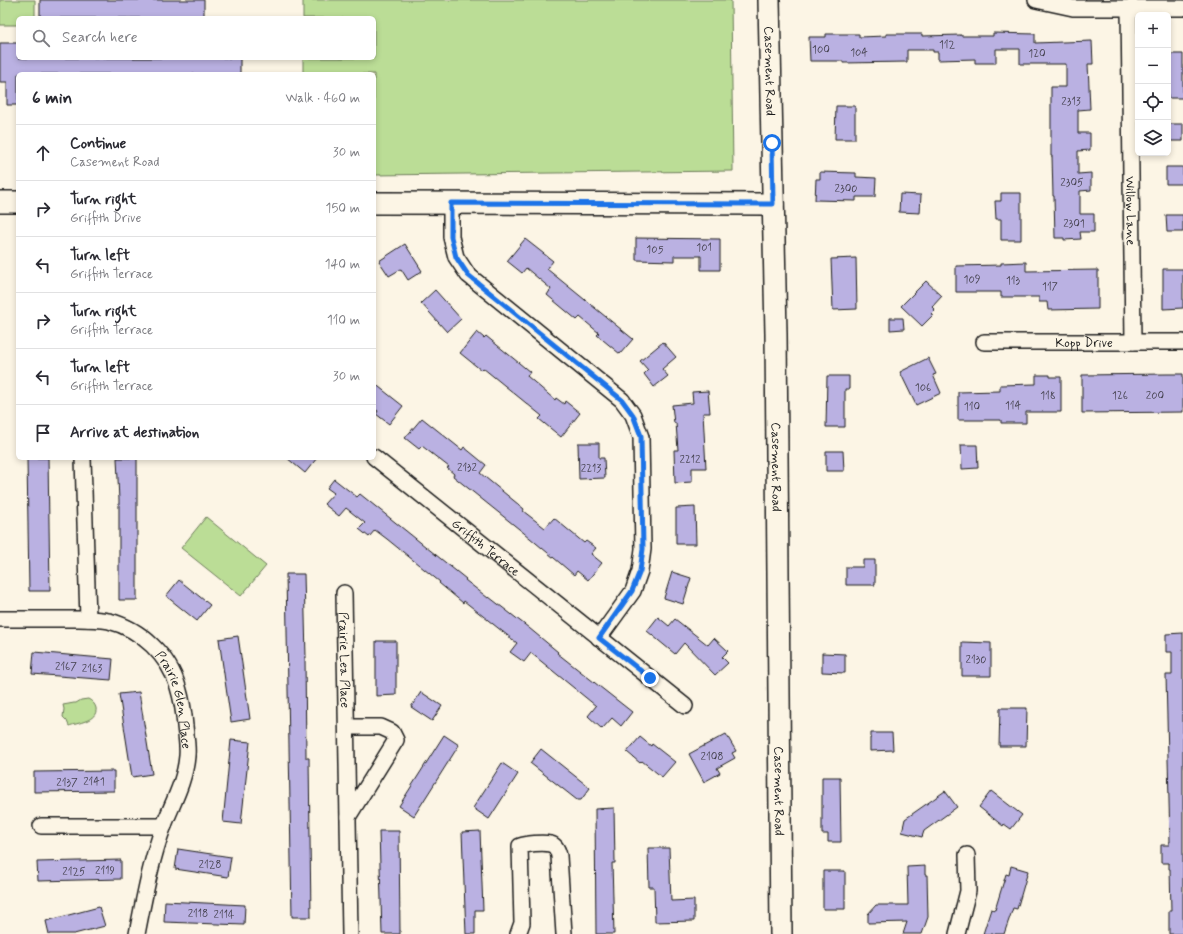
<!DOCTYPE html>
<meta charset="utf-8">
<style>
body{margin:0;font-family:Mynerve,sans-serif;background:#f2f2f3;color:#2b2b33}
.controls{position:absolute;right:12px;top:12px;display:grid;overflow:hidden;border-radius:6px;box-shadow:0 2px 6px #0003}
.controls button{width:36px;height:36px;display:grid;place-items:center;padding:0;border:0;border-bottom:1px solid #e1e1e2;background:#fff;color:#2b2b33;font:20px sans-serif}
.stop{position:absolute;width:12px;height:12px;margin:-9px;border:3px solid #1a73e8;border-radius:50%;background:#fff}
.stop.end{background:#1a73e8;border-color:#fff;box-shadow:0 1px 4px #0008}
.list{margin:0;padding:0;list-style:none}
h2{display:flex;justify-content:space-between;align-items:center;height:52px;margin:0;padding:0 16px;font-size:17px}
h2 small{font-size:13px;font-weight:400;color:#7c7c81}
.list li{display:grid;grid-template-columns:26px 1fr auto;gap:12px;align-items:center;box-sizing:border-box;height:56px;padding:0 16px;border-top:1px solid #e1e1e2}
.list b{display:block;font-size:15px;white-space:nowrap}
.list p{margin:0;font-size:13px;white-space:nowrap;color:#7c7c81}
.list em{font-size:13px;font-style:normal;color:#7c7c81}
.icon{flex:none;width:22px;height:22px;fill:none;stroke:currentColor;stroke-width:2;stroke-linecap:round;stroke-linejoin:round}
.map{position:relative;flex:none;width:1183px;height:934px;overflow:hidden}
.search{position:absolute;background:#fff;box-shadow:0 2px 6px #0003;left:16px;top:16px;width:360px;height:44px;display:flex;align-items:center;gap:10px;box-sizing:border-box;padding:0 14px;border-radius:6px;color:#7c7c81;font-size:15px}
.panel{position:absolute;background:#fff;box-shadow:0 2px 6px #0003;left:16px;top:72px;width:360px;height:388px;border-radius:6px}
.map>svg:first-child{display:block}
.green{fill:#bbdd96;stroke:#6c7c59}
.building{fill:#bab1e2;stroke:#1c1c1c}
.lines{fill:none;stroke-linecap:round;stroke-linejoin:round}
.street-casing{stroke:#1c1c1c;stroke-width:18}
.secondary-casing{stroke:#1c1c1c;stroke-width:24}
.street{stroke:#fcf5e5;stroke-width:15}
.secondary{stroke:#fcf5e5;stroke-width:21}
.route{stroke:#1a73e8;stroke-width:5}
.labels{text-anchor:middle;stroke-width:4;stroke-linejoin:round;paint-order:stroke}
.number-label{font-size:11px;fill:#44414e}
.street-label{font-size:13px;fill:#1c1c1c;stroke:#fcf5e5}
</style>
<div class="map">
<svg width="1183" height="934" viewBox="0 0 1183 934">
<rect width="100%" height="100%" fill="#fcf5e5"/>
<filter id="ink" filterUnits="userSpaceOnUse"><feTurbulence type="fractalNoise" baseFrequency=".025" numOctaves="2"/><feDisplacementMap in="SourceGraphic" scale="8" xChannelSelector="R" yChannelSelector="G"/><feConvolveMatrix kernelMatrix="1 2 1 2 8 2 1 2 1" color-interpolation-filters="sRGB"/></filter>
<g filter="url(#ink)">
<!-- green -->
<path class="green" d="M 0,0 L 35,0 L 35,18 L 18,18 L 18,25 L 0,25 Z
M 303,0 L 731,0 L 733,171 L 374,175 L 374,74 L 303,74 L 303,58 L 374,58 L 374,18 L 303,18 Z
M 206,517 L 266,566 L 241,596 L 181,548 Z
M 88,699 C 92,701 95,704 96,708 C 98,721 77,723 69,726 L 67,721 L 63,717 L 64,709 L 63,705 L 74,703 L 76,703 L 81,700 Z"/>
<!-- building -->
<path class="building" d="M 40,0 L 204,0 L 204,18 L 40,18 Z
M 993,33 L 1035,34 L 1035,43 L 1092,41 L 1093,64 L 1088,64 L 1090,109 L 1078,110 L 1078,133 L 1090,133 L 1090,150 L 1078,151 L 1078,174 L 1091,173 L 1091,190 L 1080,191 L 1080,214 L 1094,214 L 1094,232 L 1080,232 L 1081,239 L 1064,240 L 1064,238 L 1055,238 L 1054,196 L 1053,196 L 1052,156 L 1051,156 L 1051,87 L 1066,87 L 1066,64 L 1020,64 L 1020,49 L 996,49 L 996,63 L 975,63 L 975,59 L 938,60 L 938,52 L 933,52 L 933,50 L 907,50 L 907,62 L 843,63 L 843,61 L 810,61 L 809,37 L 826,37 L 826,34 L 859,34 L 859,37 L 886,36 L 886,34 L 922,34 L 922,36 L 961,35 L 961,36 L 993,36 Z
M 0,43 L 18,43 L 18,58 L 240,58 L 240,74 L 18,74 L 18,105 L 7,105 L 7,82 L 0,82 Z
M 1168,54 L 1183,54 L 1183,98 L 1168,98 Z
M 836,106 L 855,106 L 855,139 L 835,139 Z
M 1168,124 L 1183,124 L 1183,141 L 1168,141 Z
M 1166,167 L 1183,167 L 1183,184 L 1166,184 Z
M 820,172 L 856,173 L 856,177 L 876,178 L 875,197 L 856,197 L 856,201 L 815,200 L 816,179 L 820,179 Z
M 1001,193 L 1021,193 L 1021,240 L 1001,240 L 1001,219 L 996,219 L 995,201 L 1001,201 Z
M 900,194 L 921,195 L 920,213 L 899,212 Z
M 1166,215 L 1183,215 L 1183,232 L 1167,232 Z
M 636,238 L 720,239 L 720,270 L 701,270 L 701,256 L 674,256 L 674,261 L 636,260 Z
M 525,239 L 553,261 L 547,269 L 633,339 L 620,354 L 597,335 L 599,333 L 580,317 L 577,320 L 547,295 L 551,289 L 526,268 L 522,273 L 507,261 Z
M 405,244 L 422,271 L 408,280 L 401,269 L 389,276 L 379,261 Z
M 856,258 L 857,309 L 833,310 L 831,259 Z
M 1026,262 L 1026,271 L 1098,270 L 1098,309 L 1048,310 L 1047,302 L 1039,302 L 1039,297 L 1001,297 L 1001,292 L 956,292 L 956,266 L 1001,265 L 1001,263 Z
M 1163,269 L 1183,269 L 1183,308 L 1163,309 Z
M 926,281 L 942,296 L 932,307 L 935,310 L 931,314 L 933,315 L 922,326 L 901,306 Z
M 435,290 L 461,319 L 447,332 L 421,303 Z
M 890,318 L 903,318 L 904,329 L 890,330 Z
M 477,332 L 484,338 L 486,336 L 530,372 L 527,376 L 555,400 L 556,398 L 564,404 L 565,401 L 580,413 L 561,437 L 539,419 L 542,416 L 483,368 L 481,370 L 460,353 Z
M 663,342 L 676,357 L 662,369 L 668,376 L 654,387 L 644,374 L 648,370 L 640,361 Z
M 928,358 L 936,374 L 933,375 L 941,393 L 916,405 L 900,372 Z
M 1167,374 L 1183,374 L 1183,412 L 1082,413 L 1082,375 Z
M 1036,375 L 1050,375 L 1050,377 L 1061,377 L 1061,412 L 1026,412 L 1026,423 L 1001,423 L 1001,420 L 958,420 L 958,392 L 1000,391 L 1000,385 L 1036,384 Z
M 827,376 L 849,376 L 849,389 L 845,389 L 845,427 L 826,427 Z
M 374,383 L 403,406 L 389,424 L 376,414 L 378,411 L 374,408 Z
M 708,391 L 710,413 L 703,413 L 706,468 L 692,468 L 692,482 L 675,483 L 674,450 L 678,450 L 676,423 L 674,423 L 672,405 L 693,403 L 692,392 Z
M 422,418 L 462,450 L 464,447 L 486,465 L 480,473 L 524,509 L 523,511 L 545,528 L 554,518 L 584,543 L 586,541 L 596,548 L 591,554 L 602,563 L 588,580 L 577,571 L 574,575 L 560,563 L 524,533 L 453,476 L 454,474 L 447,468 L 449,467 L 422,446 L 419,449 L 405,438 Z
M 578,443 L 599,443 L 599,458 L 604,458 L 605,478 L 579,479 Z
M 961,445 L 977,445 L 978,468 L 962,469 Z
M 826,451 L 843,451 L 844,471 L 826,471 Z
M 27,458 L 48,458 L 50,591 L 29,591 Z
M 117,458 L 137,458 L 137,600 L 119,600 L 119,500 Z
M 287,458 L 317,458 L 305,473 Z
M 334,479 L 357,497 L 360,494 L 466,579 L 465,580 L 488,598 L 489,597 L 529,628 L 558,652 L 557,653 L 632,712 L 621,726 L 612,718 L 602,729 L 588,716 L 596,706 L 531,653 L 524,662 L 510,652 L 517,643 L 464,601 L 463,603 L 439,583 L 440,582 L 387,539 L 375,530 L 369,537 L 359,529 L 365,523 L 346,508 L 339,516 L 324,504 L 334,493 L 327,488 Z
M 695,507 L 696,544 L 676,544 L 676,508 Z
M 863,560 L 875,560 L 875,585 L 846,585 L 846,567 L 863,567 Z
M 672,572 L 691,578 L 683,604 L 664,598 Z
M 286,574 L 304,574 L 306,658 L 305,658 L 306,758 L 309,758 L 311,917 L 292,917 Z
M 179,580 L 210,605 L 197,621 L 166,596 Z
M 658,617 L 669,626 L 675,619 L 708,645 L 714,638 L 728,651 L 722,657 L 728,663 L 715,675 L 684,643 L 675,654 L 647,631 Z
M 1183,633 L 1183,934 L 1169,934 L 1169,911 L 1171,911 L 1170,869 L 1169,869 L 1169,863 L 1161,863 L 1161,845 L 1169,845 L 1169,842 L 1170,842 L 1166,675 L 1172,675 L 1172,652 L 1166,652 L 1166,634 Z
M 238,636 L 250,719 L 231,722 L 219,639 Z
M 376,641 L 396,641 L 396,695 L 376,696 Z
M 962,642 L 991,643 L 991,676 L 962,676 Z
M 34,652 L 113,659 L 111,680 L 32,674 Z
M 822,653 L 845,654 L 845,673 L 822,672 Z
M 139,692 L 152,774 L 132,777 L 119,694 Z
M 421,692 L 442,706 L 432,721 L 411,707 Z
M 1000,708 L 1027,708 L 1026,746 L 999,746 Z
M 871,733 L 892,733 L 893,750 L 870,751 L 870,738 L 871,738 Z
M 726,734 L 736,751 L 732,753 L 735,758 L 717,768 L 720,773 L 704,782 L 689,754 Z
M 444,735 L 459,745 L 414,816 L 399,806 Z
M 640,737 L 651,746 L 652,744 L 675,762 L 662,777 L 642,761 L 640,763 L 627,752 Z
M 231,740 L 250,742 L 241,824 L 223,822 Z
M 541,749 L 590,788 L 581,800 L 577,800 L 530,763 Z
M 502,763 L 518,774 L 489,819 L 473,808 Z
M 114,771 L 114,791 L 34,792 L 34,772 Z
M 822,777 L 840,777 L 841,842 L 828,842 L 828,834 L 822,834 Z
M 945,791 L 957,807 L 924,831 L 922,837 L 902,832 L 905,819 Z
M 991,791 L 1022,815 L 1011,829 L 1004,824 L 1003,826 L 979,807 Z
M 614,808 L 615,863 L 612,863 L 614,934 L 596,934 L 595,809 Z
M 379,831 L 399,831 L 400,934 L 382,934 Z
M 480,831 L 483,910 L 475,910 L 475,934 L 466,934 L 462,832 Z
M 648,848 L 669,848 L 671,901 L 694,900 L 694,921 L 655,922 L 654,887 L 649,887 Z
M 178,849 L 231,857 L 228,877 L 175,869 Z
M 121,860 L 121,879 L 38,881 L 37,862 Z
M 925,866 L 925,875 L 927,875 L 928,917 L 922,934 L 903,934 L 907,922 L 868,923 L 868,914 L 876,905 L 908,905 L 907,867 Z
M 1011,866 L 1028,871 L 1017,909 L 1013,908 L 1004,934 L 983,934 L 991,909 L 995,910 L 1006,874 L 1009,875 Z
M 823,871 L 845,871 L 845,909 L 823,909 Z
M 165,901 L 245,905 L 244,925 L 164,922 Z
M 99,907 L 105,926 L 74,934 L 49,934 L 46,921 Z"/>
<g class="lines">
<!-- street casing -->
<g class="street-casing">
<g id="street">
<path d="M 1036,0 L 1073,8 L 1183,8"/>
<path id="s1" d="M 1129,8 L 1133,342"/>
<path d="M 451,203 L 451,237 L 456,257 L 468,275 L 622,400 L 633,415 L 641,437 L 643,549 L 640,571 L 633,591 L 599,638"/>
<path id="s2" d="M 984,342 L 1183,342"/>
<path id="s3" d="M 374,457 L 685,706"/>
<path d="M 83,458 L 88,619"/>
<path id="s4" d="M 344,593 L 350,934"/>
<path id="s5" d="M 0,619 C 21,619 42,619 64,619 C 79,619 94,618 109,621 C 141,629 169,656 178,687 C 182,700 184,713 185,726 C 186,736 188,747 187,756 C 185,781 173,802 164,825 C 151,860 144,898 137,934"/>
<path d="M 347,727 L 381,727 L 392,732 L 396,740 L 348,817"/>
<path d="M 41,826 L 164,826"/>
<path d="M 518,934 L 522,923 L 520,846 C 526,844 543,842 550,844 C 556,845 558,851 559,856 L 564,934"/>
<path d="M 957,934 L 968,891 L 967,855"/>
</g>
</g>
<!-- secondary casing -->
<g class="secondary-casing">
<g id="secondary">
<path id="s6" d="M 769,0 L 776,334 L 781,934"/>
<path d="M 0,202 L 18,202"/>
<path d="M 374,203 L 773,204"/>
</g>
</g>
<!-- street -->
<use href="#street" class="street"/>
<!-- secondary -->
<use href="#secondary" class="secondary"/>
</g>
</g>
<g class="lines" filter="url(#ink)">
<!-- route -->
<path class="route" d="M 650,678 L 599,638 L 632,591 L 640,571 L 643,549 L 641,436 L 633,415 L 622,400 L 468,275 L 456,257 L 451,237 L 451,203 L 773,204 L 772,143"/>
</g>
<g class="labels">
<!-- number labels -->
<g class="number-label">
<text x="947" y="48">112</text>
<text x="821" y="53">100</text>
<text x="859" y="56">104</text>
<text x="1037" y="57">120</text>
<text x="1071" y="105">2313</text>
<text x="1072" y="186">2305</text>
<text x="846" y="192">2300</text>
<text x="1074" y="227">2301</text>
<text x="704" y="251">101</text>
<text x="655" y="253">105</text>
<text x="972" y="283">109</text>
<text x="1013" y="284">113</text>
<text x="1050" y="290">117</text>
<text x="923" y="391">106</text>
<text x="1048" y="399">118</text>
<text x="1120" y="399">126</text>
<text x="1155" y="399">200</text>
<text x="1013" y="409">114</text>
<text x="972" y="410">110</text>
<text x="690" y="463">2212</text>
<text x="467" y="471">2132</text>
<text x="591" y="472">2213</text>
<text x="976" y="663">2130</text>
<text x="66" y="670">2167</text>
<text x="92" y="672">2163</text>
<text x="712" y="760">2108</text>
<text x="94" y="785">2141</text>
<text x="67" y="786">2137</text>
<text x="210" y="868">2128</text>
<text x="105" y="874">2119</text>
<text x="74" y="875">2125</text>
<text x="198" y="917">2118</text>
<text x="224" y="918">2114</text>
</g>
<!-- street labels -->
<g class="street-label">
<text dy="5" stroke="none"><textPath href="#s6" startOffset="71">Casement Road</textPath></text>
<text dy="5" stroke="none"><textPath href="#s1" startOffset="203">Willow Lane</textPath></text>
<text dy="5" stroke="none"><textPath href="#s2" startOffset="100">Kopp Drive</textPath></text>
<text dy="5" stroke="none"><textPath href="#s6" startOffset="467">Casement Road</textPath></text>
<text dy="5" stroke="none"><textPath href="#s3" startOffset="144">Griffith Terrace</textPath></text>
<text dy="5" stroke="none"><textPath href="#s4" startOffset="67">Prairie Lea Place</textPath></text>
<text dy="5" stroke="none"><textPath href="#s5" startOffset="220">Prairie Glen Place</textPath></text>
<text dy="5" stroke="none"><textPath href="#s6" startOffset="791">Casement Road</textPath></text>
</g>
</g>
</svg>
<div class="controls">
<button>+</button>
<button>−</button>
<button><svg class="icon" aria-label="locate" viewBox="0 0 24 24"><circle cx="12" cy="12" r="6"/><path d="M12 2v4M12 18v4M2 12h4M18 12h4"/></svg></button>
<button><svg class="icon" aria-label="layers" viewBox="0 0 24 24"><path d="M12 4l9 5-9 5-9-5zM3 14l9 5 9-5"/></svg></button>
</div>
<div class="stop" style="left:772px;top:143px"></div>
<div class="stop end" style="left:650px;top:678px"></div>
<div class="search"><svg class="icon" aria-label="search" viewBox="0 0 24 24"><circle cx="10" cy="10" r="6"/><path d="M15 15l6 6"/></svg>Search here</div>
<section class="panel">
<h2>6 min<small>Walk · 460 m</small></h2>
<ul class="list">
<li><svg class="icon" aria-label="ahead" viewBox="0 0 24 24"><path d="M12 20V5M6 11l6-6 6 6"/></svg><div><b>Continue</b><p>Casement Road</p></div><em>30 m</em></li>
<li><svg class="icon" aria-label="right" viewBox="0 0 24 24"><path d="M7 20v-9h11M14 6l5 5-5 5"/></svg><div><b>Turn right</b><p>Griffith Drive</p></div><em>150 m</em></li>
<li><svg class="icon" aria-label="left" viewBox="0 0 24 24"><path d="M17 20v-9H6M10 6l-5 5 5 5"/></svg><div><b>Turn left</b><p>Griffith Terrace</p></div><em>140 m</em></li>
<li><svg class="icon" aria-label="right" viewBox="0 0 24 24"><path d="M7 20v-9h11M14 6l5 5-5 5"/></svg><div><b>Turn right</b><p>Griffith Terrace</p></div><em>110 m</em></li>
<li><svg class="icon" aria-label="left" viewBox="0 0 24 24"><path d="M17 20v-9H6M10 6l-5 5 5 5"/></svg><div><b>Turn left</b><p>Griffith Terrace</p></div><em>30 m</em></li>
<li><svg class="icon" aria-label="arrive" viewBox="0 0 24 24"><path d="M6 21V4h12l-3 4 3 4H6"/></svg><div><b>Arrive at destination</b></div></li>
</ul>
</section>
</div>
